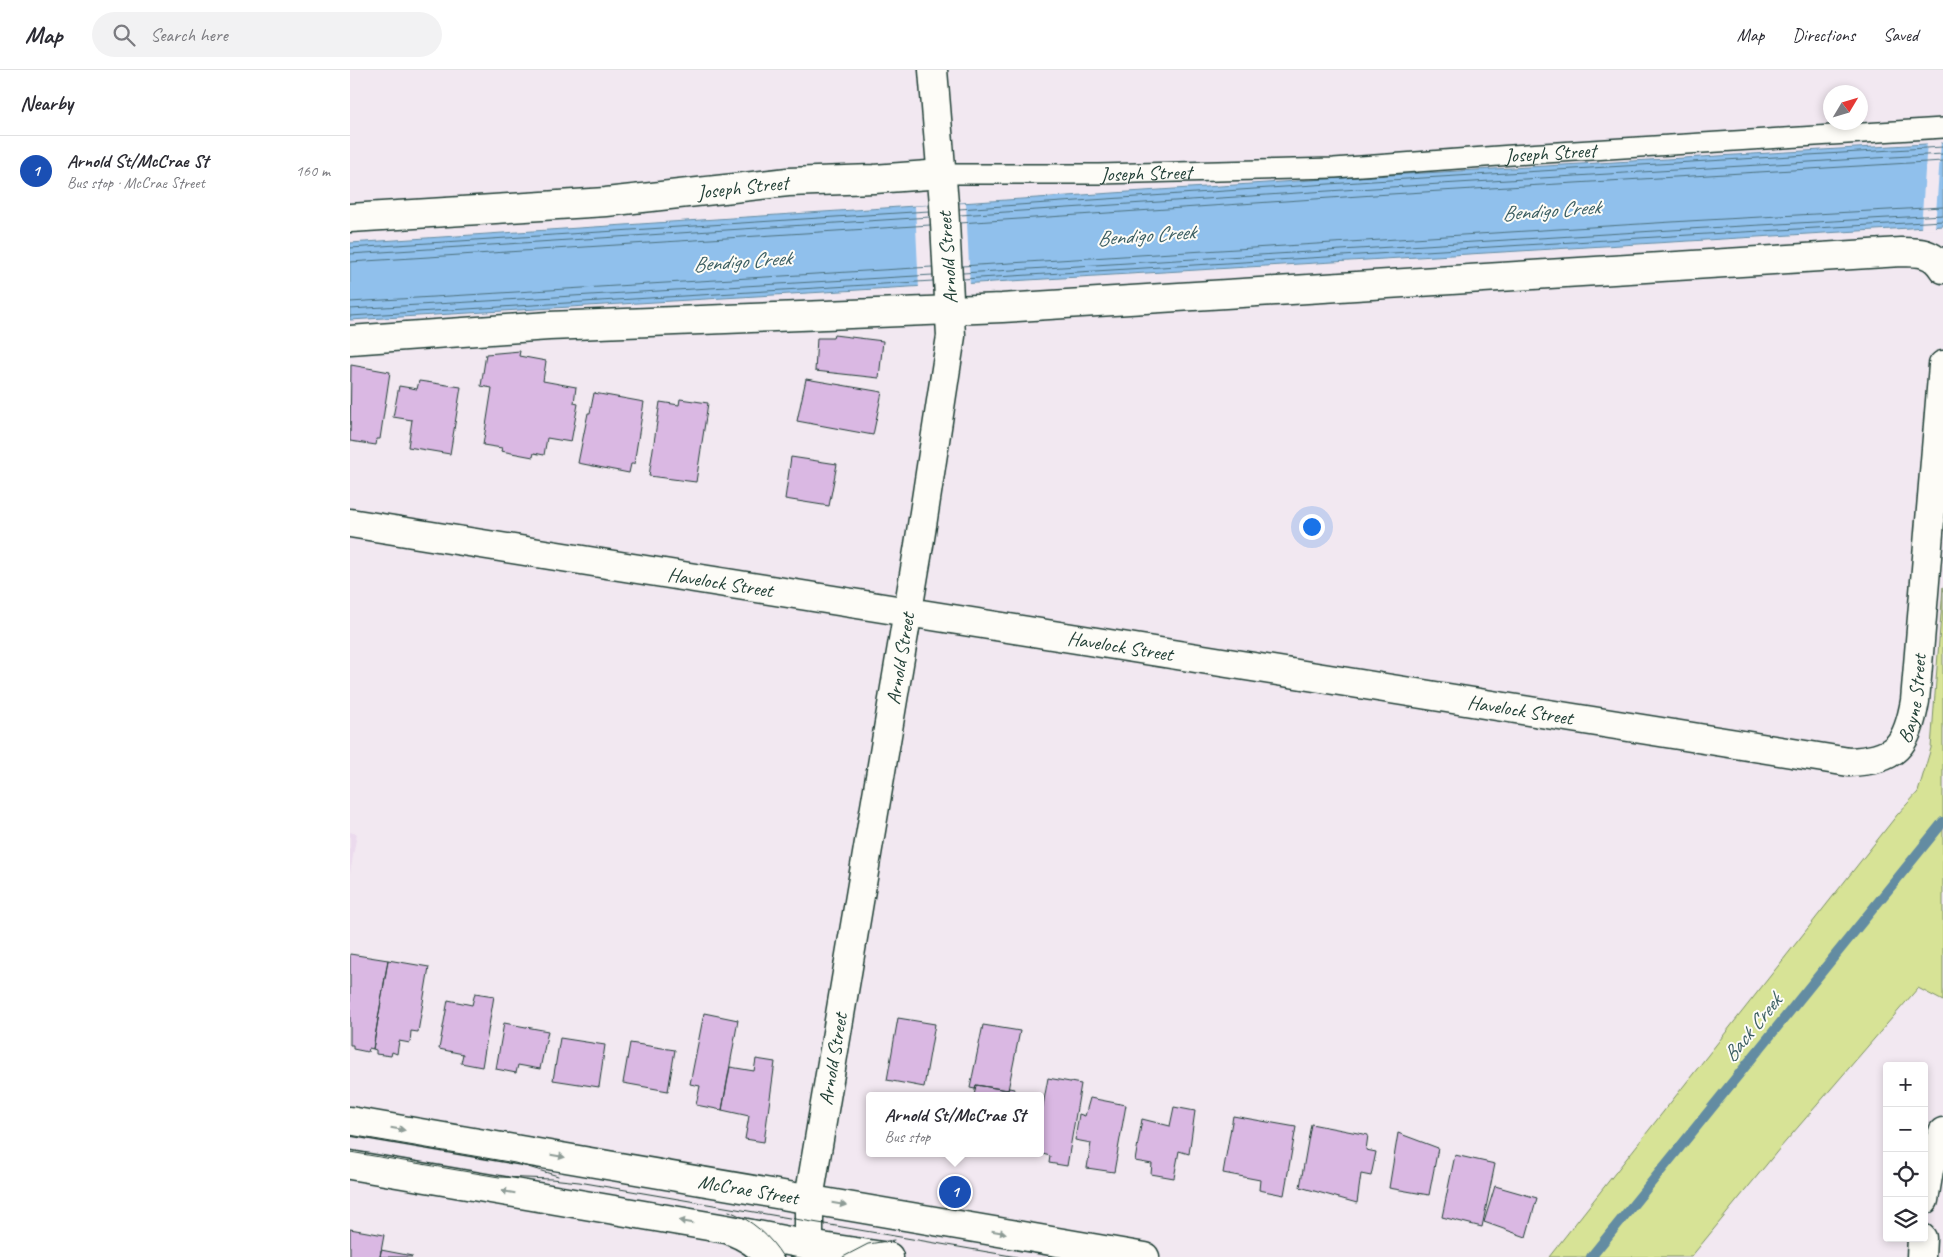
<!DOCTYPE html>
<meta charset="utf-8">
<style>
body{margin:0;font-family:Caveat,sans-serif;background:#f2f2f3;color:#2b2b33}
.controls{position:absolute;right:15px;bottom:15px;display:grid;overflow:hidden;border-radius:5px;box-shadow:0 2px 8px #0003}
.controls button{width:45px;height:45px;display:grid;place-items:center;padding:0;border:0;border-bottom:1px solid #e1e1e2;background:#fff;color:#2b2b33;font:25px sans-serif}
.compass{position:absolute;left:1473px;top:15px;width:45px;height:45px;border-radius:50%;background:#fff;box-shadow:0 2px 8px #0003;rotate:52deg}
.you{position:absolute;left:961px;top:456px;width:18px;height:18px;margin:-12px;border:4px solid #fff;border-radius:50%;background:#1a73e8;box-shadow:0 0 0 8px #1a73e833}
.badge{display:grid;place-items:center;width:32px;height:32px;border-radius:50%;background:#d1495b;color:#fff;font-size:16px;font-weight:700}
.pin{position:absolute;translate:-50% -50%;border:2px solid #fff;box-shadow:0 1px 5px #0006}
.popup{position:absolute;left:516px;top:1022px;width:178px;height:65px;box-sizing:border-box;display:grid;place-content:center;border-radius:5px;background:#fff;filter:drop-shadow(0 1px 4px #0005);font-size:16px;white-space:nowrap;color:#7c7c81}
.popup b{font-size:19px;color:#2b2b33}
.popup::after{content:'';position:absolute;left:50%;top:100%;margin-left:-10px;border:10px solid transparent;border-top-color:#fff}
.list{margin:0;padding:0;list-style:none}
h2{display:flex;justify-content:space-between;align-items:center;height:65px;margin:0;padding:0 20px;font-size:21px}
h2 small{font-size:16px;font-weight:400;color:#7c7c81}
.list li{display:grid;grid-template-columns:32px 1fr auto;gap:15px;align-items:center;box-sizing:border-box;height:70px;padding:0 20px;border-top:1px solid #e1e1e2}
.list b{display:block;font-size:19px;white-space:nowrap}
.list p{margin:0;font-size:16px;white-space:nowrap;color:#7c7c81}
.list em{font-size:16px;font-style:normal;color:#7c7c81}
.icon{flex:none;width:28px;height:28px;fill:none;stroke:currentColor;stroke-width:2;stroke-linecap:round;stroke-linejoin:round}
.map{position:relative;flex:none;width:1593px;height:1187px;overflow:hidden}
header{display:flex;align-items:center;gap:30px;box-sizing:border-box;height:70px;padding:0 25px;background:#fff;border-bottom:1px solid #e1e1e2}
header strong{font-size:24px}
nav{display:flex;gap:28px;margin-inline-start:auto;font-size:18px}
.search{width:350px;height:45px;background:#f2f2f3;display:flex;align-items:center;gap:12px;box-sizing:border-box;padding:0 18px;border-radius:28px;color:#7c7c81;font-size:19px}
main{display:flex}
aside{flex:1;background:#fff}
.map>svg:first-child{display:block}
.built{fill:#ebdaed}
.green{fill:#d7e396;stroke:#7b9065}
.water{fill:#90c0ec;stroke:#638ca2}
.pier{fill:#f2e8f1}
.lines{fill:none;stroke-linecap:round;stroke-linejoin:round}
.shore{stroke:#4c717e;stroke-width:1}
.stream{stroke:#638ca2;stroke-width:10}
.building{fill:#dab8e3;stroke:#1f3d34}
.service-casing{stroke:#1f3d34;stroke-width:22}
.minor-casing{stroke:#1f3d34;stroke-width:31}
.trunk-casing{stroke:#1f3d34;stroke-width:31}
.service{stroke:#fdfcf7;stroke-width:19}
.minor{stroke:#fdfcf7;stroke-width:28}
.trunk{stroke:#fdfcf7;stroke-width:28}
.tram{stroke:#1f3d34;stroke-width:1}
.oneway{fill:#8e9c96}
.labels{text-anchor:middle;stroke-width:4;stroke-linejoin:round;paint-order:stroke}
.street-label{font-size:20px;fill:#1f3d34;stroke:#fdfcf7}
.water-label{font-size:21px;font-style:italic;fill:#3b5e62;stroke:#fdfcf7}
</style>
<header>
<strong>Map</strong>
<div class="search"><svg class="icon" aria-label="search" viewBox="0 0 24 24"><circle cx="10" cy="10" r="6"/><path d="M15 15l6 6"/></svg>Search here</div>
<nav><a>Map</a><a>Directions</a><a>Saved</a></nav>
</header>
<main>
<aside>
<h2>Nearby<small></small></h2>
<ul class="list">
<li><span class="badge" style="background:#1a4fb4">1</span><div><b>Arnold St/McCrae St</b><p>Bus stop · McCrae Street</p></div><em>160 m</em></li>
</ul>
</aside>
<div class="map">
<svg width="1593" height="1187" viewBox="0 0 1593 1187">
<rect width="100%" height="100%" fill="#f2e8f1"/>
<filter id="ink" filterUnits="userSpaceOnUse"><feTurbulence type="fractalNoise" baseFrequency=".02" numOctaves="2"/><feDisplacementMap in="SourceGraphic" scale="10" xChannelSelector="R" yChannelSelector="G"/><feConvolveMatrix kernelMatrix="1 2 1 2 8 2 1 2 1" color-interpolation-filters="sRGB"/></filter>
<g filter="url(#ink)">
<!-- built -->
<path class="built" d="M 0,762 L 7,764 L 0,803 Z"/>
<!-- green -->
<path class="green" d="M 1593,517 L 1593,931 L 1568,918 L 1430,1078 L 1341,1187 L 1199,1187 L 1547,745 L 1568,722 L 1581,678 Z"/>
<!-- water -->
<path class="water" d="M 1593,73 L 1593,156 L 0,250 L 0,173 L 1023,106 Z"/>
<!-- pier -->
<path class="pier" d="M 1591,70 L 1585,159 L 1571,159 L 1577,71 Z
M 616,133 L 620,216 L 569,220 L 565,136 Z"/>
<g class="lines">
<!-- shore -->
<path class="shore" d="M 609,139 L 1023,111 L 1593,77
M 610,145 L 1024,118 L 1593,84
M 610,153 L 1024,125 L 1593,91
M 0,178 L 579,141
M 0,184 L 580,147
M 0,192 L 580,155
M 612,196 L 1338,151 L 1593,137
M 613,203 L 1338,159 L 1593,145
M 613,209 L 1339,165 L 1593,151
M 0,232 L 582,197
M 0,239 L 583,205
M 0,246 L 583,211"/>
<!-- stream -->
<path class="stream" d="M 1241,1187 L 1593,752"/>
</g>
<!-- building -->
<path class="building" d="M 484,265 L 533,271 L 529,308 L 465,301 L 467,268 L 483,268 Z
M 170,281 L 169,286 L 196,291 L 193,311 L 226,317 L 224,333 L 228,334 L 221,372 L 197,368 L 194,385 L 184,383 L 183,387 L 151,381 L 152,378 L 133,375 L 142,318 L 131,316 L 136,284 Z
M 1,295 L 40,302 L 30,369 L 27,369 L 26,375 L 0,371 Z
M 456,309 L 532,322 L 523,365 L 447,351 Z
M 69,311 L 111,317 L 100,384 L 58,377 L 62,350 L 43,347 L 49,316 L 67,319 Z
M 244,323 L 294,332 L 284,394 L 281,394 L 279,403 L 228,393 L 238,343 L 240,343 Z
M 330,329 L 358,333 L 346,412 L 299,406 L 310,332 L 329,335 Z
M 441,387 L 487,394 L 479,436 L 435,429 Z
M 0,884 L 38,890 L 23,979 L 19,978 L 18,982 L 3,979 L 3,975 L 0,975 Z
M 38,890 L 79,897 L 68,962 L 61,961 L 60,973 L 49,971 L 47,984 L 42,982 L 41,986 L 26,984 L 26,980 L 23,979 Z
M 125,923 L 144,926 L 132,997 L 111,993 L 113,984 L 89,979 L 98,930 L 122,935 Z
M 354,943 L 388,950 L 372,1040 L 346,1035 L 350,1016 L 340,1014 Z
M 548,948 L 585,954 L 574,1017 L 537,1010 Z
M 154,953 L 198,961 L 190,999 L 168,995 L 166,1003 L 146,999 Z
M 633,955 L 670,961 L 658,1020 L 626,1015 L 625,1019 L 620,1018 Z
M 210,968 L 255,975 L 249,1017 L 203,1010 Z
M 280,973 L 325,980 L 318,1021 L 273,1013 Z
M 406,989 L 425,992 L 414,1072 L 395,1069 L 399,1046 L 372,1040 L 380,997 L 404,1001 Z
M 698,1008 L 731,1014 L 717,1096 L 699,1093 L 700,1086 L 689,1083 L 690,1052 Z
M 626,1015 L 658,1020 L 659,1018 L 664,1019 L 662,1026 L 624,1026 Z
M 740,1028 L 776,1035 L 764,1102 L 737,1098 L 741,1073 L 725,1070 L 729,1044 L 735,1046 Z
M 824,1037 L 845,1041 L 839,1084 L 829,1081 L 824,1108 L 801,1104 L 802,1094 L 785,1091 L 792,1049 L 820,1056 Z
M 883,1046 L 946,1057 L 934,1125 L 909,1120 L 910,1110 L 873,1103 Z
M 961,1054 L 1018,1065 L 1016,1080 L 1026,1082 L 1021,1106 L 1011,1104 L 1007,1133 L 950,1117 Z
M 1048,1063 L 1088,1078 L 1079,1125 L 1039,1118 Z
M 1105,1085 L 1145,1094 L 1132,1157 L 1092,1147 Z
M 1145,1116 L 1187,1128 L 1176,1167 L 1134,1152 Z
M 0,1159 L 34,1165 L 30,1187 L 0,1187 Z
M 31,1180 L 62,1186 L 62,1187 L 30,1187 Z"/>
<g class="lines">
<!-- service casing -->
<g class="service-casing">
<g id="service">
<path id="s1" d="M 592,104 L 749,104 L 984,98 L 1162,85 L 1593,58"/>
</g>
</g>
<!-- minor casing -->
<g class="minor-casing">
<g id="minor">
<path id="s2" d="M 0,148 L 256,132 L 438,112 L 524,109 L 592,104"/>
<path d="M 0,270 L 199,256 L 652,238 L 1551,182 C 1569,182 1583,182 1593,199"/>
<path id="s3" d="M 0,453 L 1499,692 C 1546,690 1557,676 1565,631 L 1593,295"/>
<path id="s4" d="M 459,1129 L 569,475 L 601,266 L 594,134 L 583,0"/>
<path d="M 1574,1130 L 1579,1100 L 1593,1062"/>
<path d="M 382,1161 C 397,1167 409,1174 419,1187"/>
<path d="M 1571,1187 L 1572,1168"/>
</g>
</g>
<!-- trunk casing -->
<g class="trunk-casing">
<g id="trunk">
<path id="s5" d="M 0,1051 L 795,1187"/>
<path d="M 0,1095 L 376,1159 L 459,1175 L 539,1187"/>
<path d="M 459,1175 L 459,1129"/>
</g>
</g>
<!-- service -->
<use href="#service" class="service"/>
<!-- minor -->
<use href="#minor" class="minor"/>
<!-- trunk -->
<use href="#trunk" class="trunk"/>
<!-- tram -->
<path class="tram" d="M 0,1065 L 165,1093 L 208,1106
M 0,1082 L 149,1107 L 201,1109 L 229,1112 L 667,1187
M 379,1141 C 402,1150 420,1166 433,1187
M 493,1187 L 518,1174 L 544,1170"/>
</g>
<!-- one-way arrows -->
<defs><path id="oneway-solid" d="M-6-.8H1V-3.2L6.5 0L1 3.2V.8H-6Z" transform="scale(1.25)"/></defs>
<g class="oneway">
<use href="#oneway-solid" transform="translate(48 1059) rotate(10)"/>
<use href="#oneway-solid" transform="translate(208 1086) rotate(10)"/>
<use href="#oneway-solid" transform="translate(158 1122) rotate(-170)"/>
<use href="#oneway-solid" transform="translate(489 1134) rotate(10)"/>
<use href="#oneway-solid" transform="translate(336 1152) rotate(-170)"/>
<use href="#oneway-solid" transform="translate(649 1162) rotate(10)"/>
</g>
</g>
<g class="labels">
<!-- street labels -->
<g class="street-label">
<text dy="7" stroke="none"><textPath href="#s1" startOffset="609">Joseph Street</textPath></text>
<text dy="7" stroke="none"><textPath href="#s1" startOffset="204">Joseph Street</textPath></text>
<text dy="7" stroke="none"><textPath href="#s2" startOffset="394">Joseph Street</textPath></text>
<text transform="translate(597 188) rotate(-94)" y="7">Arnold Street</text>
<text dy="7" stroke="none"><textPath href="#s3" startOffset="375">Havelock Street</textPath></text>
<text dy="7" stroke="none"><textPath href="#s3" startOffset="780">Havelock Street</textPath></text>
<text dy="7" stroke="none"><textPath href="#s4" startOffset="548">Arnold Street</textPath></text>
<text dy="7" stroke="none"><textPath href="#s3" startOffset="1622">Bayne Street</textPath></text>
<text dy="7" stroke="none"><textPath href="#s3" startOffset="1185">Havelock Street</textPath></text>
<text dy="7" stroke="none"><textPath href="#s4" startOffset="142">Arnold Street</textPath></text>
<text dy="7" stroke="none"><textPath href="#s5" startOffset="404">McCrae Street</textPath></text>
</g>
<!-- water labels -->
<g class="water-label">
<text transform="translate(1201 140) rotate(-4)" y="7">Bendigo Creek</text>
<text transform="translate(796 165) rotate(-4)" y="7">Bendigo Creek</text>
<text transform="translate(392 191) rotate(-4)" y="7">Bendigo Creek</text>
<text transform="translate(1402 958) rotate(-51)" y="7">Back Creek</text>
</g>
</g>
</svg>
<div class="controls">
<button>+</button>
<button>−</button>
<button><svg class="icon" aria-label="locate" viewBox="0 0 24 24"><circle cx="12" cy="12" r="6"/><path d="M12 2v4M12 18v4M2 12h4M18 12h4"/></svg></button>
<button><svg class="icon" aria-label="layers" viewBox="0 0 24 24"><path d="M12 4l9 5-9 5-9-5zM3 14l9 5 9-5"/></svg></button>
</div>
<svg class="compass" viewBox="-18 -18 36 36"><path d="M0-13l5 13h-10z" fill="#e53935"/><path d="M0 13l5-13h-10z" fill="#7c7c81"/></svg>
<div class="you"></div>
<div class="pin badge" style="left:605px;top:1122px;background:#1a4fb4">1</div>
<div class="popup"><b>Arnold St/McCrae St</b>Bus stop</div>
</div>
</main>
